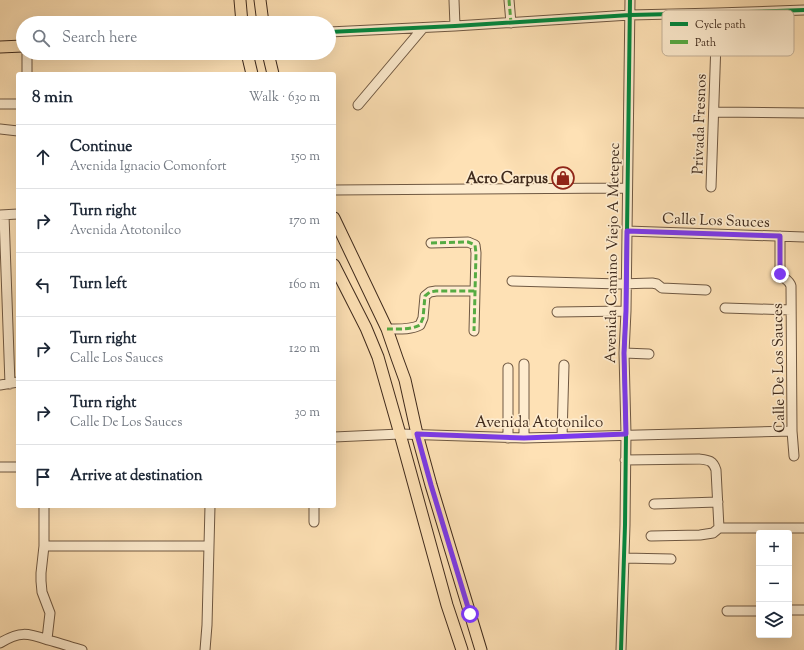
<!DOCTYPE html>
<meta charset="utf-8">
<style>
body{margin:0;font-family:"Sorts Mill Goudy",serif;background:#f6f6f7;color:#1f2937}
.controls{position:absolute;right:12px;bottom:12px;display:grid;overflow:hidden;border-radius:4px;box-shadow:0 4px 16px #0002}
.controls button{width:36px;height:36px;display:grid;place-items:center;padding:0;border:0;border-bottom:1px solid #e0e1e3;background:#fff;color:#1f2937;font:20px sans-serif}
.stop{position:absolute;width:12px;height:12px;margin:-9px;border:3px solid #7c3aed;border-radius:50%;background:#fff}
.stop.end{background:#7c3aed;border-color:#fff;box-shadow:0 1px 4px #0008}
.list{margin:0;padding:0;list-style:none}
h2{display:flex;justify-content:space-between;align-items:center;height:52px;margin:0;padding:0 16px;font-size:17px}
h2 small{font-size:13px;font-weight:400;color:#747a83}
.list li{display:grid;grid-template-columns:26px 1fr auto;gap:12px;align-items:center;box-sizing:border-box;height:64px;padding:0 16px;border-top:1px solid #e0e1e3}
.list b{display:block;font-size:15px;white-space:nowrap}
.list p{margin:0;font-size:13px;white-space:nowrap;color:#747a83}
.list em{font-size:13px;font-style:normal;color:#747a83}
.icon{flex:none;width:22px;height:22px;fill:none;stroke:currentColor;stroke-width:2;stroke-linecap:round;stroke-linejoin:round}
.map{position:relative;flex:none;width:804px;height:650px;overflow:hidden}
.search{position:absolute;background:#fff;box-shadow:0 4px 16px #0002;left:16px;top:16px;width:320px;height:44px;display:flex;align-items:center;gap:10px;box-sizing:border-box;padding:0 14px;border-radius:22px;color:#747a83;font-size:15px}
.panel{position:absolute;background:#fff;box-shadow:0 4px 16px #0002;left:16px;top:72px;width:320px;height:436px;border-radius:4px}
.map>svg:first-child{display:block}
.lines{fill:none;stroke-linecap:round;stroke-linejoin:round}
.minor-casing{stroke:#6f5842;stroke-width:11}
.major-casing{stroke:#3f2a1c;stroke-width:13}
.minor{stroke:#feeccf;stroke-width:9}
.major{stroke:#fee1b5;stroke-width:11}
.quiet{stroke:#56ab43;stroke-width:3;stroke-dasharray:6 3;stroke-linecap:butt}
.cycleway-casing{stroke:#feeccf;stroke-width:6}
.cycleway{stroke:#00873e;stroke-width:4}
.route{stroke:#7c3aed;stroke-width:5}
.labels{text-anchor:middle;stroke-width:3.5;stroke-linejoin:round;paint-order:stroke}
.street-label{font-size:15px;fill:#3f2a1c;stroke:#feeccf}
.poi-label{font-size:15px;font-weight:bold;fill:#3f2a1c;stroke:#feeccf;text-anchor:end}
.key{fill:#feeccf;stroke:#c5b299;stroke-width:1}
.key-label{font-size:11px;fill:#3f2a1c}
</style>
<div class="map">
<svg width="804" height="650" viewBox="0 0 804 650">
<rect width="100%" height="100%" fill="#fee1b5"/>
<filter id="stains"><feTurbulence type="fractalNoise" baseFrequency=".005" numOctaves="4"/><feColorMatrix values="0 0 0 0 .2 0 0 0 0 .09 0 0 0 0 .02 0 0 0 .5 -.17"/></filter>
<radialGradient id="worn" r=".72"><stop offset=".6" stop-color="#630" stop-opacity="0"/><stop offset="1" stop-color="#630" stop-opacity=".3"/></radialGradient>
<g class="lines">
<!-- minor casing -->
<g class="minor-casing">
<path id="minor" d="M 454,0 L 455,26
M 509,0 L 511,23
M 329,32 L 455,26 L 630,15 L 717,13 L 804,10
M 27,53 L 27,74
M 0,104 L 18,104
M 358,105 L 423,28
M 714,112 L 804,113
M 0,129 L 18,131
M 711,187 L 717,13
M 334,190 L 627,188
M 0,215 L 18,214
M 4,215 L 10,384
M 627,231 L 804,237
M 780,236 L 780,274 C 783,279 789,279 791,286 L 792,431 L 794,456
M 431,243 L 468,242 L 475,245 L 476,253 L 474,331
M 512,281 L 620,284 L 652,283 L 657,284 L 662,288 L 706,290
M 725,308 L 791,310
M 557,312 L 626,311
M 387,329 C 398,329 411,330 420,325 L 423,318 L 425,296 L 430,292 L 436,291 L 475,291
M 624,353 L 649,354
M 524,364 L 524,438
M 0,385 L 18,382
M 334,437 L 400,434 L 524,438 L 792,431
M 562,437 L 564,365
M 508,438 L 508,368
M 625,460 L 699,459 C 708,460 713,460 716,470 L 719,528
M 0,467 L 18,467
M 654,504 L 718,502
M 44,506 L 44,546 L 41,573 L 41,581 L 42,592 L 50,613 L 47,639
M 314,506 L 314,522
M 719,528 L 804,528
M 651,536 L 700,535 L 713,533 L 719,528
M 44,546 L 209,546
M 624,558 L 671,559
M 789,610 L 804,610
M 727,611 L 759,611
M 0,643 C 20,631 27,633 48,640 C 60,643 71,647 82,650
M 205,650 L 207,625 L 210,506
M 621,650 L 625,525 L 626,434 L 624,353 L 626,311 L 630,0"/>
</g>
<!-- major casing -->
<g class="major-casing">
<path id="major" d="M 240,0 L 242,23
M 260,0 L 263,23
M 0,47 L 23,46
M 247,53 L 252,74
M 268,53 L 273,74
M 334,218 L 387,329 L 397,358 L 405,380 L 417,434 L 431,485 L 481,650
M 334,265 L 366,328 L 378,357 L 400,434 L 447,605 L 462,650"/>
</g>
<!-- minor -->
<use href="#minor" class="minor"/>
<!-- major -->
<use href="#major" class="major"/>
<!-- quiet -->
<path class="quiet" d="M 509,0 L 511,23
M 431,243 L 468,242 L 475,245 L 476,253 L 474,331
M 387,329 C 398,329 411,330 420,325 L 423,318 L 425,296 L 430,292 L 436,291 L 475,291"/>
<!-- cycleway casing -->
<g class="cycleway-casing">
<path id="cycleway" d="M 329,32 L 455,26 L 630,15 L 717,13 L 804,10
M 621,650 L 625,525 L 626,434 L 624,353 L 626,311 L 630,0"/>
</g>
<!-- cycleway -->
<use href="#cycleway" class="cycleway"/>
</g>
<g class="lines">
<!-- route -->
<path class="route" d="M 470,614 L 431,485 L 417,434 L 524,438 L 626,434 L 624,353 L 626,311 L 627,231 L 780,236 L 780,274"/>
</g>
<!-- icons -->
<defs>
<g id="shop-ring" transform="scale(1.15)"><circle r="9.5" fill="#feeccf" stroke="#8f2418" stroke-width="1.5"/><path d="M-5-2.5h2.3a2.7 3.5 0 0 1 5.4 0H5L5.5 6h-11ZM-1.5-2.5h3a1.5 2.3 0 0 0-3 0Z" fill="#8f2418"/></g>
</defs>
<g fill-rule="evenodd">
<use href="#shop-ring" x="563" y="178"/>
</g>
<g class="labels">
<!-- street labels -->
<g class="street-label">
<text transform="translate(699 124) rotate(-88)" y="5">Privada Fresnos</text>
<text transform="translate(716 220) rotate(2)" y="5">Calle Los Sauces</text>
<text transform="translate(612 253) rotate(-89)" y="5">Avenida Camino Viejo A Metepec</text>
<text transform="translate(778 368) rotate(-91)" y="5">Calle De Los Sauces</text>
<text x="539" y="427">Avenida Atotonilco</text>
</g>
<!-- poi labels -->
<g class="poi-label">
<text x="548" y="183">Acro Carpus</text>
</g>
</g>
<!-- legend -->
<rect x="662" y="10" width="132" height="46" rx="6" class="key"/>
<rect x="670" y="22" width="18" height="4" fill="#00873e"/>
<rect x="670" y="40" width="18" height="4" fill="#56ab43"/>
<g class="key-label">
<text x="695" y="28">Cycle path</text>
<text x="695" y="46">Path</text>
</g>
<rect width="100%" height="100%" filter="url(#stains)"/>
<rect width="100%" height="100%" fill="url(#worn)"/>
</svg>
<div class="controls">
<button>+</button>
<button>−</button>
<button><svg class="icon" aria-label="layers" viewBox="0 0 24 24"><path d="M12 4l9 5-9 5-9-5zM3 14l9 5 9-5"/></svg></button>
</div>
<div class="stop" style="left:470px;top:614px"></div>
<div class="stop end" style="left:780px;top:274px"></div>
<div class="search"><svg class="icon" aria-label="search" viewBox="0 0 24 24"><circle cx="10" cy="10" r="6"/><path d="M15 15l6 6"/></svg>Search here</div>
<section class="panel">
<h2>8 min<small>Walk · 630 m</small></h2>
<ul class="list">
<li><svg class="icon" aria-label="ahead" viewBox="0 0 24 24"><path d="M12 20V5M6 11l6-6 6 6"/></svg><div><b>Continue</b><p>Avenida Ignacio Comonfort</p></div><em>150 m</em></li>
<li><svg class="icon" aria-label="right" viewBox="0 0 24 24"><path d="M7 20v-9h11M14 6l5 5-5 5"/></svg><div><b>Turn right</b><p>Avenida Atotonilco</p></div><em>170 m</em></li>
<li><svg class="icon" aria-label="left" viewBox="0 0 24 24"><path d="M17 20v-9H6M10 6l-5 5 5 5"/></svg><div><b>Turn left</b></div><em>160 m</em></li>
<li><svg class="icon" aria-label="right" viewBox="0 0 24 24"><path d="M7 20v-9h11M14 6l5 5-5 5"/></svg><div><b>Turn right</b><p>Calle Los Sauces</p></div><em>120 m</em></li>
<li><svg class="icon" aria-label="right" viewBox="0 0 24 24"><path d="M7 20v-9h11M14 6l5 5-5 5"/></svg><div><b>Turn right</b><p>Calle De Los Sauces</p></div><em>30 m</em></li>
<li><svg class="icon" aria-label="arrive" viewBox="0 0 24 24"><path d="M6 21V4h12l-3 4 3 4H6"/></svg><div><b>Arrive at destination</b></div></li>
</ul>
</section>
</div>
